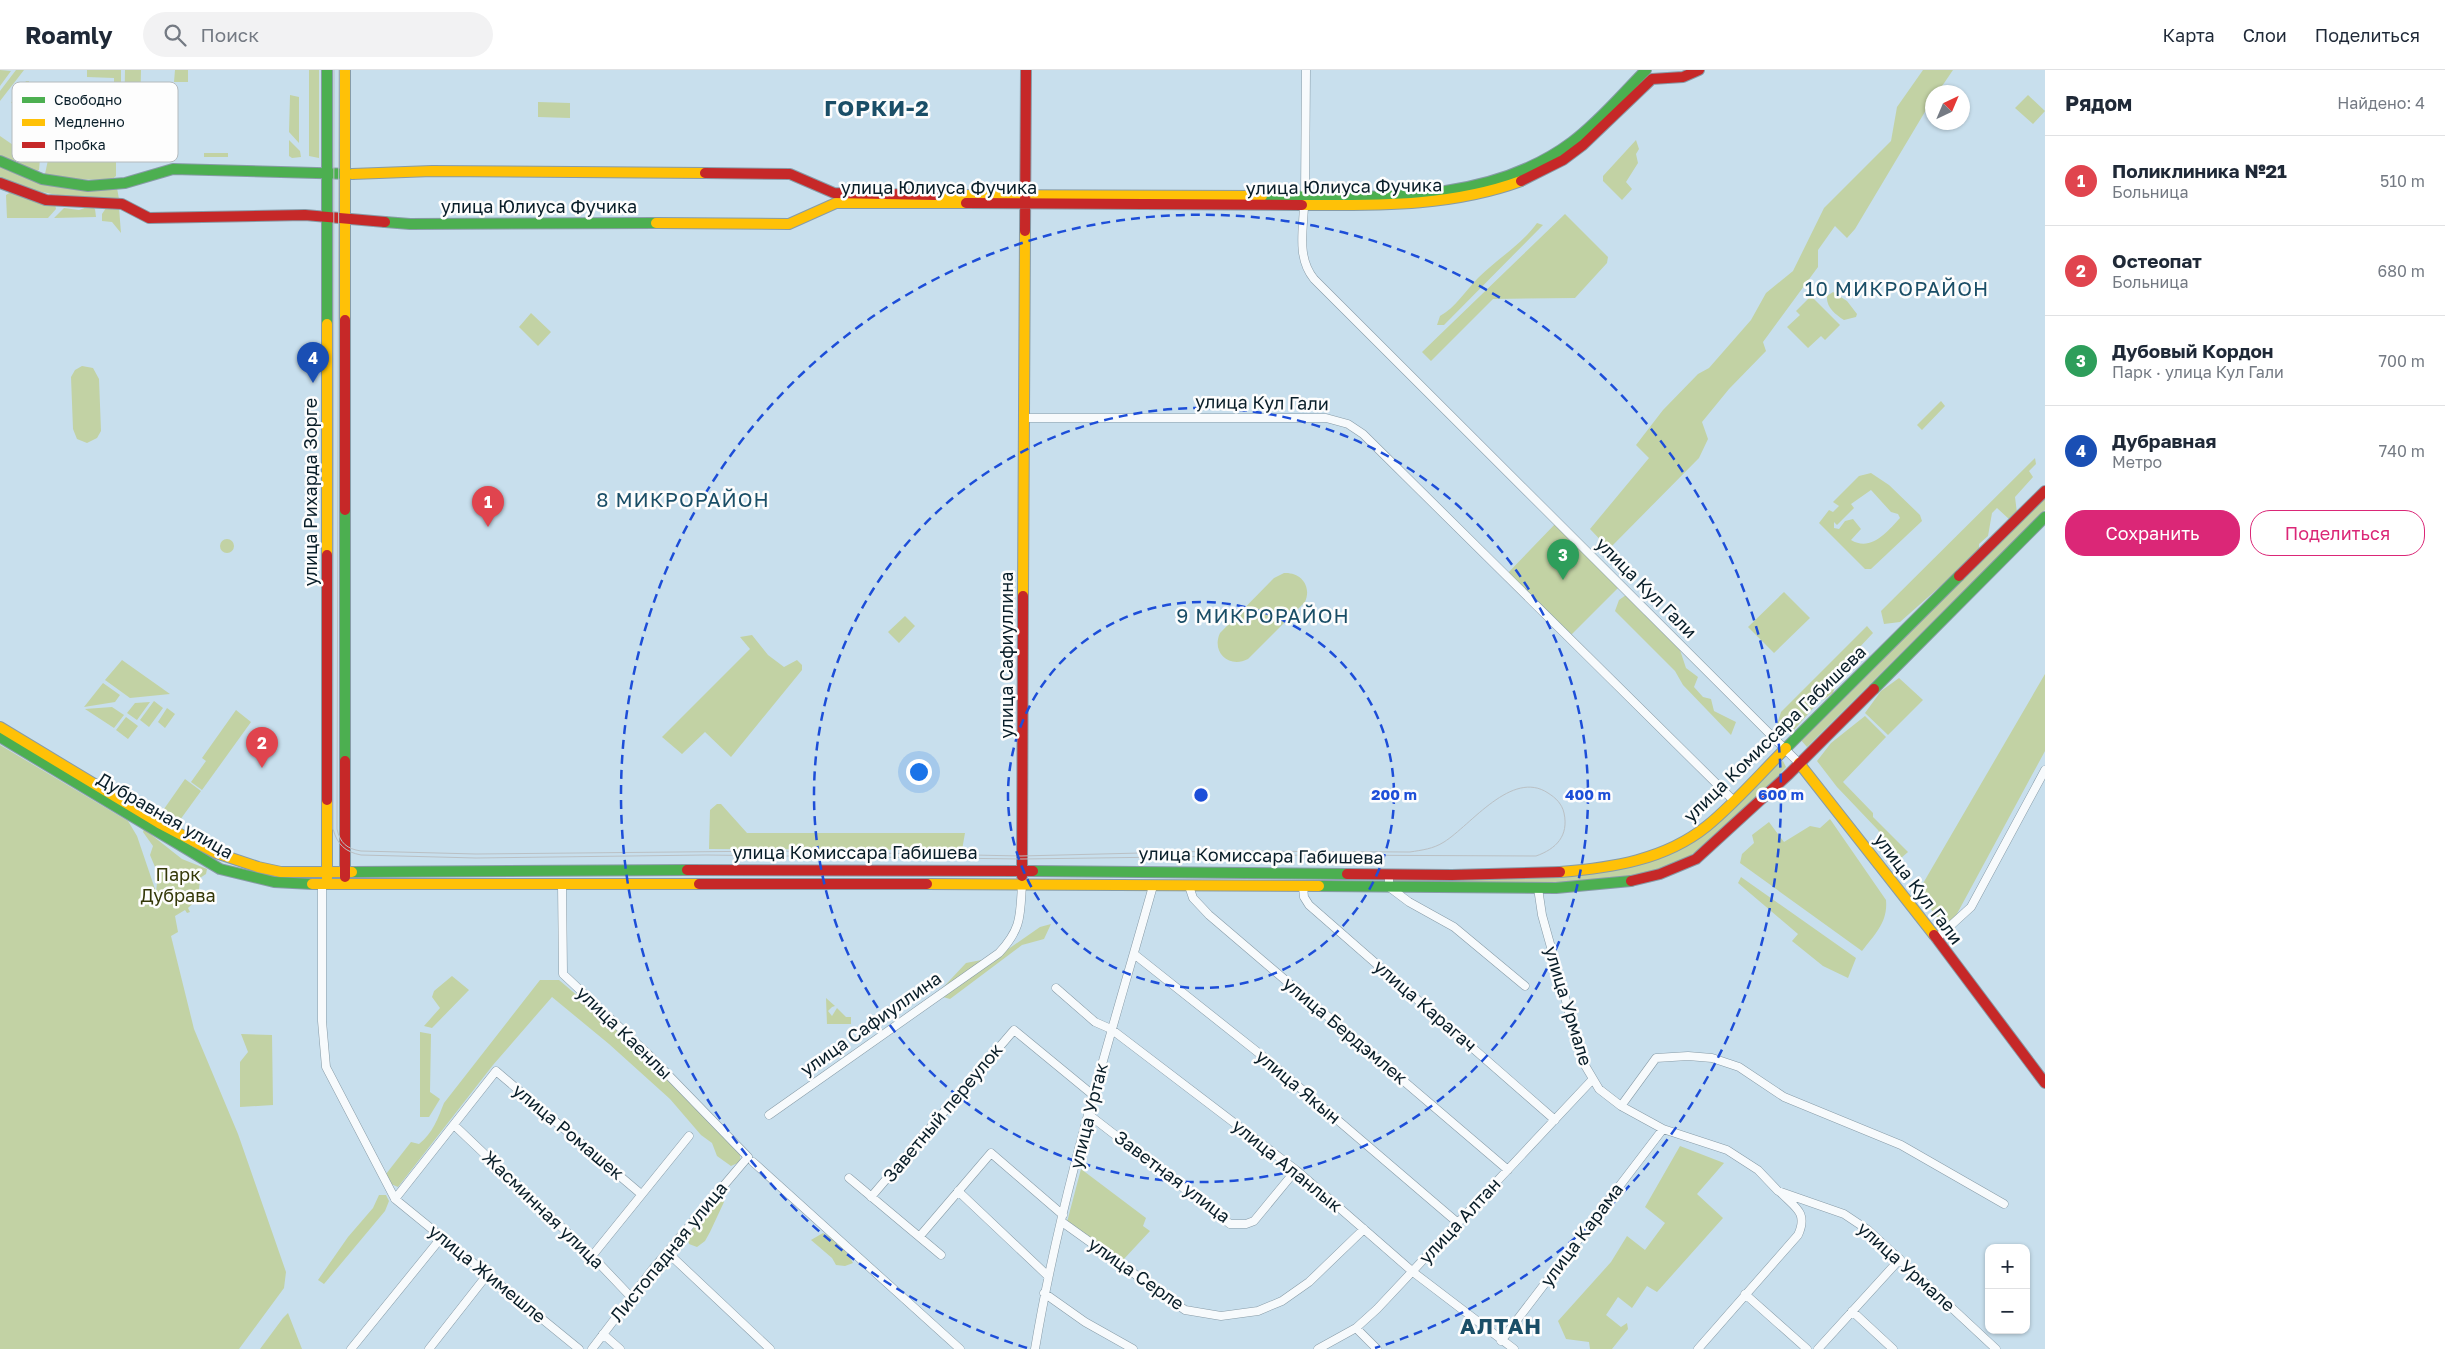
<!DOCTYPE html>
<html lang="ru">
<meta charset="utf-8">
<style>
body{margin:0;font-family:"Golos Text",sans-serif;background:#f2f2f3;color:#1f2937}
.controls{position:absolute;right:15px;bottom:15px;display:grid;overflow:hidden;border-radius:10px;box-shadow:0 1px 4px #0004}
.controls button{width:45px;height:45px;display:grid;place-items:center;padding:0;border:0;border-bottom:1px solid #e0e1e3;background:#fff;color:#1f2937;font:25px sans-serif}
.compass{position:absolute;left:1925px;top:15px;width:45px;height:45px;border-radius:50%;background:#fff;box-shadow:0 1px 4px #0004;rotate:44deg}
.you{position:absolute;left:918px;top:701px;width:18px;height:18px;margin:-12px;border:4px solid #fff;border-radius:50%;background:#1a73e8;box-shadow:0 0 0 8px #1a73e833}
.badge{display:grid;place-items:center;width:32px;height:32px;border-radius:50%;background:#db2777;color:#fff;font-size:16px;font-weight:700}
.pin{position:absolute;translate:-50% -41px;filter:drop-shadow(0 1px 2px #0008)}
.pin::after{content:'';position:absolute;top:26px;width:18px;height:15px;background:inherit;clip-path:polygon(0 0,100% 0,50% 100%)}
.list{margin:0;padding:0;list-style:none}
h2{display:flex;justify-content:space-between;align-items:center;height:65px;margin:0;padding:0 20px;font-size:21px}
h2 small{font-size:16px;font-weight:400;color:#747a83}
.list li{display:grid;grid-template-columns:32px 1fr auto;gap:15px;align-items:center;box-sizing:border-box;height:90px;padding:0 20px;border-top:1px solid #e0e1e3}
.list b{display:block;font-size:19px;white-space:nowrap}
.list p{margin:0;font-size:16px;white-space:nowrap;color:#747a83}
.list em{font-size:16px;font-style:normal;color:#747a83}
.actions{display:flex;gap:10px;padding:15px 20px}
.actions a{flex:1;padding:11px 0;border:1px solid #db2777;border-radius:20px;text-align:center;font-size:18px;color:#db2777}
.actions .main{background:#db2777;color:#fff}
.icon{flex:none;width:28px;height:28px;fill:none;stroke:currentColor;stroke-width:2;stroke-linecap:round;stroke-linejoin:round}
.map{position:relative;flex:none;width:2045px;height:1279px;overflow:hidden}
header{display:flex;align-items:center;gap:30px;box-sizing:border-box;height:70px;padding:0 25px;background:#fff;border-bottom:1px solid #e0e1e3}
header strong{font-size:24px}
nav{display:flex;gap:28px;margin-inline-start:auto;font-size:18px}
.search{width:350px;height:45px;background:#f2f2f3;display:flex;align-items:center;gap:12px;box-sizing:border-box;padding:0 18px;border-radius:28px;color:#747a83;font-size:19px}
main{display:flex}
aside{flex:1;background:#fff}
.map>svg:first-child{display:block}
.green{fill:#c2d2a4;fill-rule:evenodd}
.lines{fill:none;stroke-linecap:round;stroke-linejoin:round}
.street-casing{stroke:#879ba7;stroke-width:9}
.fast-casing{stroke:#879ba7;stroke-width:12}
.slow-casing{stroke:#879ba7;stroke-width:12}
.jam-casing{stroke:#879ba7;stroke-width:12}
.street{stroke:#f7fafc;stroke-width:8}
.fast{stroke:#4caf50;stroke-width:10}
.slow{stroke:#ffc107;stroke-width:10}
.jam{stroke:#c62828;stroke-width:10}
.tram{stroke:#bac0c4;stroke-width:1}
.ring{fill:none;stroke:#1d4ed8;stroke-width:2.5;stroke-dasharray:9 6}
.labels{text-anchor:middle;stroke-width:5;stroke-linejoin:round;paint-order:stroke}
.street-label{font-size:18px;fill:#091e29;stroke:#fdfdfd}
.park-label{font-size:18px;fill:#353909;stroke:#fdfdfd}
.quarter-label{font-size:20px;letter-spacing:1px;fill:#1a4e67;stroke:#fdfdfd}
.district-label{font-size:22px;font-weight:bold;letter-spacing:1px;fill:#1a4e67;stroke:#fdfdfd}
.key{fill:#fdfdfd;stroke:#b4babd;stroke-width:1}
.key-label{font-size:14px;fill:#091e29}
.centre{fill:#1d4ed8;stroke:#fdfdfd;stroke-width:2.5}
.ring-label{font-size:15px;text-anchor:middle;font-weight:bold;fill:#1d4ed8;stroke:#fdfdfd;stroke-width:5;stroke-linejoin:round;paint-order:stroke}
</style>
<header>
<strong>Roamly</strong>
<div class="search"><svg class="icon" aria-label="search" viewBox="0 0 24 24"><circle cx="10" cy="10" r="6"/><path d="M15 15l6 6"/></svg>Поиск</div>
<nav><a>Карта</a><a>Слои</a><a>Поделиться</a></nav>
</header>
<main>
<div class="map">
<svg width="2045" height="1279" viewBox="0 0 2045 1279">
<rect width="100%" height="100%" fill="#c8dfed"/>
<!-- green -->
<path class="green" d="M 0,0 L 11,1 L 0,16 Z
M 16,0 L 24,0 L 0,31 L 0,21 Z
M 87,0 L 121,0 L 121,36 L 118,35 L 118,31 L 114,35 L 114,8 L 87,7 Z
M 125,0 L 141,0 L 140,47 L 151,48 L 151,54 L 137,54 L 136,59 L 124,57 Z
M 175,0 L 188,0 L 188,12 L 174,12 Z
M 309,0 L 319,0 L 319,88 L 309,86 Z
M 1923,0 L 1953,0 L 1938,22 L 1932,22 L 1932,30 L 1855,159 L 1847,168 L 1835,156 L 1818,180 L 1818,197 L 1763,272 L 1766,281 L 1729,319 L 1702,352 L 1708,369 L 1699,388 L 1609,479 L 1590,459 L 1649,388 L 1636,375 L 1663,340 L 1698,304 L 1709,298 L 1751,250 L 1766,223 L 1793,201 L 1824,138 L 1891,71 L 1897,37 Z
M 26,11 L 29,11 L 28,35 L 11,33 Z
M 290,25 L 299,27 L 299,73 L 289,62 Z
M 2028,25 L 2045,41 L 2033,54 L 2015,38 Z
M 538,32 L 570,33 L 570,48 L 538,47 Z
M 0,66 L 16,77 L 18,74 L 40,89 L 39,100 L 32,103 L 0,86 Z
M 289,70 L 300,81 L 301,87 L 292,88 L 289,86 Z
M 1636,70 L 1639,79 L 1636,84 L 1638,93 L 1626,112 L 1632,119 L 1622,130 L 1603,111 L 1603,106 Z
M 204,83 L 228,83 L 228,87 L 204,87 Z
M 116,89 L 116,106 L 111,110 L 64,109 L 45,104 L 48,90 Z
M 0,96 L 9,101 L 117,118 L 119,129 C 74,128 41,126 0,108 Z
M 11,122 L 55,134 L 56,139 L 48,148 L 7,148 L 6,125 Z
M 90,136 L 95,139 L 96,147 L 54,148 L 64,138 L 79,140 Z
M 106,138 L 119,138 L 121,163 L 112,152 L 102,151 L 102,144 Z
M 1565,144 L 1608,187 L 1607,193 L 1575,228 L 1493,229 L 1431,291 L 1422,282 Z
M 1537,153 L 1543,155 L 1444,255 L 1437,255 L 1440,246 C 1455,238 1466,220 1478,208 C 1497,189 1521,175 1537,153 Z
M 1833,222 L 1847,231 L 1857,244 L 1856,247 L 1844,250 C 1835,244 1826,237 1827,226 Z
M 1811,226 L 1840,255 L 1825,270 L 1821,266 L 1808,278 L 1787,257 L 1800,245 L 1796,241 Z
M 531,243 L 551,262 L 538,276 L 519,257 Z
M 82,296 L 93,298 L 99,309 L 101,361 L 97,368 L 87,373 L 77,369 L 73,359 L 71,307 L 75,300 Z
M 1941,331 L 1945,336 L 1922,360 L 1917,355 Z
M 2035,388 L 2036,394 L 2029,401 L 2033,407 L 2015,427 L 2017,443 L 2010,450 L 1997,438 L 1992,443 L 1988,466 L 1979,474 L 1979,482 L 1900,552 L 1884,554 L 1881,541 Z
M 1871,403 L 1889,415 L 1920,445 L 1922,451 L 1871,499 L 1865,499 L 1819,453 L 1829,440 L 1833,442 L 1839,436 L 1833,432 L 1859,406 ZM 1871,420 L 1891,442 L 1898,444 L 1900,448 C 1887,462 1871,482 1851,470 L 1861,459 L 1853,449 L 1845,451 L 1839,459 L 1834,458 L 1834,452 L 1837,455 L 1854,438 L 1851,434 Z
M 2045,427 L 2045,440 L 1807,677 L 1800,669 Z
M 1557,452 L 1620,516 L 1569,567 L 1506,505 Z
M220 476a7 7 0 1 1 14 0a7 7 0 1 1-14 0Z
M 1284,503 C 1301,502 1312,516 1305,532 L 1248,589 C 1229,599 1211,582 1220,563 L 1274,508 Z
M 1784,522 L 1810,548 L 1774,583 L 1748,557 Z
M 1626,525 L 1679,577 L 1686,598 L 1698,607 L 1694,617 L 1703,627 L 1711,629 L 1714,641 L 1736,652 L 1731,665 L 1683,615 L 1675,601 L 1615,541 L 1619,530 Z
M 905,546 L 915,556 L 899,573 L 888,562 Z
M 1867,556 L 1873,563 L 1841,597 L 1833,623 L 1823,630 L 1818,626 L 1813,631 L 1815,636 L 1793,661 L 1777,654 L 1781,642 Z
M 752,565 L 768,585 L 784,597 L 797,590 L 802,595 L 802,600 L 731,687 L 705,662 L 682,684 L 662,667 L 750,579 L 740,567 Z
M 122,590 L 170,624 L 130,628 L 105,610 Z
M 2045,604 L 2045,681 L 1952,853 L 1942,854 L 1918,822 Z
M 1899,608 L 1923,630 L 1888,665 L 1865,643 L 1881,621 Z
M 103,613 L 120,625 L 115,632 L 84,637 Z
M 154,631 L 163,638 L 149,657 L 140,650 Z
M 150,632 L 137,650 L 127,643 L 135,633 Z
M 112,637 L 124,645 L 114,658 L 85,639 Z
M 167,638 L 175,644 L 165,658 L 158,652 Z
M 236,640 L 251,652 L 202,720 L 191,712 L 206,691 L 202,688 Z
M 1865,646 L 1886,667 L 1843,712 L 1873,743 L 1873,747 L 1908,782 L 1900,789 L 1893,788 L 1878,760 L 1837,717 L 1817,691 L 1831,673 Z
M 126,647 L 138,656 L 128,669 L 116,660 Z
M 0,675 L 128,751 L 137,766 L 156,822 L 158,804 L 150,785 L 153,776 L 143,762 L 144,759 L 182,789 L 207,799 L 206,804 L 200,808 C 199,821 199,829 188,838 L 190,842 L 187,843 L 185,840 L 175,846 L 178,862 L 171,866 L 194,959 L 238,1064 L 286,1202 L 284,1218 L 239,1279 L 0,1279 Z
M 1783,691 L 1786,697 C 1756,729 1718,774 1677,792 C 1649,805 1619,810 1589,814 L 1394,815 L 1393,807 L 1592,803 L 1678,779 L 1778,692 Z
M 185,709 L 201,721 L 180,750 L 164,739 Z
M 717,734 L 721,734 L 747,763 L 965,763 L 962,780 L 709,779 L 710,740 Z
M 1830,749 L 1886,830 C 1888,852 1875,864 1862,881 L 1740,793 L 1742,784 L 1754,773 L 1752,765 L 1769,752 L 1784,772 L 1810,756 L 1820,758 Z
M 1741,807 L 1856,888 L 1848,908 L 1823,896 L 1792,871 L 1798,864 L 1738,813 Z
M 1051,854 L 1044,869 L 1022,875 L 950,929 L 936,925 L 966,893 L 997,887 L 1040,857 Z
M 452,906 L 469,920 L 432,958 L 424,956 L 440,938 L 432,927 L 434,921 Z
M 540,910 L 559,910 L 611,954 L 740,1082 L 740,1092 L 731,1096 L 717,1086 L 712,1073 L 701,1065 L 670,1029 L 609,974 L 552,927 L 493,995 L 398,1117 L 391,1114 L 386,1104 L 411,1072 L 419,1074 C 433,1063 438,1048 444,1033 Z
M 826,928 L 835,936 L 832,937 L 828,941 L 832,946 L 837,938 L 846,947 L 851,947 L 851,954 L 827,954 Z
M 420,962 L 431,964 L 430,1022 L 440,1029 L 429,1047 L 420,1047 Z
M 241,964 L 272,965 L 273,1035 L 240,1037 L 240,992 L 248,982 Z
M 1680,1076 L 1724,1093 L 1697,1124 L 1723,1148 L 1657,1222 L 1647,1216 L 1632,1238 L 1618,1227 L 1606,1245 L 1621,1257 L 1627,1253 L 1628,1259 L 1612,1279 L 1590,1279 L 1589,1272 L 1566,1269 L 1558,1251 L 1611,1192 L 1627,1166 L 1645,1180 L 1665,1153 L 1645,1137 Z
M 1081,1099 L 1146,1148 L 1143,1156 L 1150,1161 L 1123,1190 L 1067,1152 Z
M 379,1125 L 386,1125 L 389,1131 L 385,1141 L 324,1214 L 318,1210 L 348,1167 L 373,1138 Z
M 720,1126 L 724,1132 L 710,1162 L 705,1171 L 697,1177 L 689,1174 L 687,1166 Z
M 823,1163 C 835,1169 847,1181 853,1193 L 845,1196 L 836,1195 L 832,1188 L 811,1170 Z
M 288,1243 L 302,1279 L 260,1279 L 283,1248 Z"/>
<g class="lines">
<!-- street casing -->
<g class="street-casing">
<path id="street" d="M 1305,127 L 1306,0
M 1304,136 C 1303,162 1297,188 1314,209 L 1799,693
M 1025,348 L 1326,348 L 1348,354 L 1363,364 L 1734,731
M 1389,804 L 1389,817 L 1409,832 L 1454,857 L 1525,916
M 322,814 L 322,951 L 326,997 L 395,1129 L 579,1279
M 562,814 L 563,904 L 647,983 L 748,1087 L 652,1200 L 592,1279
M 1189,816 L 1193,828 L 1209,845 L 1508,1100
M 1303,817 L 1304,827 L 1309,835 L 1555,1050
M 1538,818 L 1542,845 L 1583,992 L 1599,1019 L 1621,1036 L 1663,1059 L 1727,1080 L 1758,1100 L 1778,1121 L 1844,1144 L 1868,1160 L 1996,1279
M 1936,869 L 1971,837 L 2045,700
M 1134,884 L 1265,988 L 1458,1153
M 1056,918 L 1095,952 L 1111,959 L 1296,1100 L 1413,1202 L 1514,1279
M 1621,1036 L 1656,988 L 1688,986 L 1712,988 L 1739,997 L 1784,1027 L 1901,1075 L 2004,1134
M 1088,1044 L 1230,1154 L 1246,1154 L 1254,1151 L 1296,1100
M 769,1045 L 999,883 C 1022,858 1020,846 1022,814
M 454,1055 L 592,1186 L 631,1227
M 753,1092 L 960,1279
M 849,1108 L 941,1185
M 958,1121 L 1048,1206
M 871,1127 L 1014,960 L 1093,1025
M 395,1129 L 496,1001 L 641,1124
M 1062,1152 L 1185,1240 L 1221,1246 L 1258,1241 L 1282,1231 L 1309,1212 L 1364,1159
M 920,1166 L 991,1083 L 1063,1145
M 667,1182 L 770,1279
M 592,1186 L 689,1066
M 1044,1223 L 1085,1252 L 1133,1279
M 1745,1224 L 1807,1279
M 1852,1241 L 1893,1279
M 1356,1258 L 1377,1279
M 603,1264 L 620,1279
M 1501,1271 L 1663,1059
M 351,1279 L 441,1168
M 429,1279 L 487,1205
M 1035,1279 C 1061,1122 1110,969 1153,816
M 1318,1279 L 1356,1258 L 1377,1239 L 1592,1010
M 1698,1279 L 1798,1165 C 1808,1143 1796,1138 1781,1123
M 1818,1279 L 1900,1189"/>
</g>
<!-- fast casing -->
<g class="fast-casing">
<path id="fast" d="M 327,0 L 327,254
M 0,91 L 42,109 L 88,116 L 125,113 L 173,99 L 352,104
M 1262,126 C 1366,126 1484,138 1572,72 C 1600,51 1622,24 1646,0
M 385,152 L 410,154 L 656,153
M 345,440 L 345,691
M 1874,619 L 2045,447
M 0,667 L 220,799 L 274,812 L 312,814
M 1786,678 L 1959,506
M 1033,801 L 1347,804
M 352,802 L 687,800
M 1319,816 L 1556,818 L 1631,811"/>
</g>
<!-- slow casing -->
<g class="slow-casing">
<path id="slow" d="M 345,0 L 345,250
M 352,104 L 432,101 L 705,103
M 935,125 L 1262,126
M 1302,135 C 1376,135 1450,137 1521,111
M 656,153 L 789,154 L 836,133 L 966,133
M 327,254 L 327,485
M 1023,526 L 1025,161
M 0,657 L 159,753 L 216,783 L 258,797 L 281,802 L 352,802
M 1799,693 L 1934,865
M 327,730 L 327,808
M 1560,802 C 1611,798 1665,790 1707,756 C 1735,733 1760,704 1786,678
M 312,814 L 699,814
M 927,814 L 1319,816"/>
</g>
<!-- jam casing -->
<g class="jam-casing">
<path id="jam" d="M 705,103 L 790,104 L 834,123 L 935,125
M 1521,111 L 1563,90 L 1583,75 L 1652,9 L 1683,7 L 1699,0
M 0,113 L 46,130 L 122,134 L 149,148 L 305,145 L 385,152
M 966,133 L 1302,135
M 1025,161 L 1026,0
M 345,250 L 345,440
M 327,485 L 327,730
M 1959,506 L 2045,421
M 345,691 L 345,807
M 687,800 L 1033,801
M 1347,804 L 1452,805 L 1560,802
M 1022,806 L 1023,526
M 1631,811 L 1660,804 L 1696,789 L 1789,704 L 1874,619
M 699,814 L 927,814
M 1934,865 L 2045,1013"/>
</g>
<!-- street -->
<use href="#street" class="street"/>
<!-- fast -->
<use href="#fast" class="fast"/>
<!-- slow -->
<use href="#slow" class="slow"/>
<!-- jam -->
<use href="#jam" class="jam"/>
<!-- tram -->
<path class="tram" d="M 334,0 L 333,759 C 337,774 345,782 361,785 L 476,788 L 706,785 L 1022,789 L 1311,785 L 1536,786 C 1556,779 1569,766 1564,743 C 1562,734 1556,728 1548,723 C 1512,699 1471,755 1444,772 C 1433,779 1422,780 1410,782 L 1221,781 L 1021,786 L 777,781 L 476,784 L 361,781 C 347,779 340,773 337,759 L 339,0"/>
</g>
<!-- distance rings -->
<g class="ring">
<circle cx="1201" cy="725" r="193"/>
<circle cx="1201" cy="725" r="387"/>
<path d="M1027 1278A580 580 0 1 1 1375 1278"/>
</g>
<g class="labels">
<!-- street labels -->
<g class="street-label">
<text transform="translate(1344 117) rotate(-1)" y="6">улица Юлиуса Фучика</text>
<text x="939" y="124">улица Юлиуса Фучика</text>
<text x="539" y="143">улица Юлиуса Фучика</text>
<text transform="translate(1262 333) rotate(1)" y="6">улица Кул Гали</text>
<text transform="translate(311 422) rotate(-90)" y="6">улица Рихарда Зорге</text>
<text transform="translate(1646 518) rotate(45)" y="6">улица Кул Гали</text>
<text transform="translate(1007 585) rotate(-90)" y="6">улица Сафиуллина</text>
<text transform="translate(1775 664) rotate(-44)" y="6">улица Комиссара Габишева</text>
<text transform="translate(165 746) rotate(30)" y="6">Дубравная улица</text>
<text x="855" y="789">улица Комиссара Габишева</text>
<text transform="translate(1261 786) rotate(1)" y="6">улица Комиссара Габишева</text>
<text transform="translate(1918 819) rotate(53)" y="6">улица Кул Гали</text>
<text transform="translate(1425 936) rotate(41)" y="6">улица Карагач</text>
<text transform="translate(1568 936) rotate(73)" y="6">улица Урмале</text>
<text transform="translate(871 954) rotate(-35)" y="6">улица Сафиуллина</text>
<text transform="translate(1345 961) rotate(40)" y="6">улица Бердэмлек</text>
<text transform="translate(624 963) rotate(44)" y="6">улица Каенлы</text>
<text transform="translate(1298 1017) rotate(40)" y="6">улица Якын</text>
<text transform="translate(943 1043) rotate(-50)" y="6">Заветный переулок</text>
<text transform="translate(1089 1046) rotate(-76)" y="6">улица Уртак</text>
<text transform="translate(568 1062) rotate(40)" y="6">улица Ромашек</text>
<text transform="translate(1287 1096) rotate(39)" y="6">улица Аланлык</text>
<text transform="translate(1172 1107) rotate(37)" y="6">Заветная улица</text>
<text transform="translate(543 1140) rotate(44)" y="6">Жасминная улица</text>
<text transform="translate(1460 1151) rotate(-47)" y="6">улица Алтан</text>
<text transform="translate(1582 1165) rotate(-53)" y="6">улица Карама</text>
<text transform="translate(669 1182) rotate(-51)" y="6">Листопадная улица</text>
<text transform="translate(1906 1197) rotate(42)" y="6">улица Урмале</text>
<text transform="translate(487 1204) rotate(39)" y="6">улица Жимешле</text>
<text transform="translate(1136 1204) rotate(35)" y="6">улица Серле</text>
</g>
<!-- park labels -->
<g class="park-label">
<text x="178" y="811">Парк<tspan x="178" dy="21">Дубрава</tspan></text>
</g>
<!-- quarter labels -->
<g class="quarter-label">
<text x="1897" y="226">10 МИКРОРАЙОН</text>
<text x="683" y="437">8 МИКРОРАЙОН</text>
<text x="1263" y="553">9 МИКРОРАЙОН</text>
</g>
<!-- district labels -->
<g class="district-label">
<text x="877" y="46">ГОРКИ-2</text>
<text x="1501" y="1264">АЛТАН</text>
</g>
</g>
<!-- legend -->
<rect x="12" y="12" width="166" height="80" rx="8" class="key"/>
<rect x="22" y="27" width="23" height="6" fill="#4caf50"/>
<rect x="22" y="49" width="23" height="7" fill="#ffc107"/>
<rect x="22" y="72" width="23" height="6" fill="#c62828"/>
<g class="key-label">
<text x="54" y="35">Свободно</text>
<text x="54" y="57">Медленно</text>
<text x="54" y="80">Пробка</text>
</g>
<circle cx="1201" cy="725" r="8" class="centre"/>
<g class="ring-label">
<text x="1394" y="730">200 m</text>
<text x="1588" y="730">400 m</text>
<text x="1781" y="730">600 m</text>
</g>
</svg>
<div class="controls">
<button>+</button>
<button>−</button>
</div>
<svg class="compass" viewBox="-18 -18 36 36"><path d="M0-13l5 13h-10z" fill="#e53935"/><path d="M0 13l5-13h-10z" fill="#747a83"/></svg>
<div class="you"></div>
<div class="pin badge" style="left:488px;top:457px;background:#e0444e">1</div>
<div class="pin badge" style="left:262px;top:698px;background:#e0444e">2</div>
<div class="pin badge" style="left:1563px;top:510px;background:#2e9e5b">3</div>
<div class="pin badge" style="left:313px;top:313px;background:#1a4fb4">4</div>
</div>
<aside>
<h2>Рядом<small>Найдено: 4</small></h2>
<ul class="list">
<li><span class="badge" style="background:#e0444e">1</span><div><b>Поликлиника №21</b><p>Больница</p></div><em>510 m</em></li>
<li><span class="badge" style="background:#e0444e">2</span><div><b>Остеопат</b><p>Больница</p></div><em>680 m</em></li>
<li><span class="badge" style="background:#2e9e5b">3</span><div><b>Дубовый Кордон</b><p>Парк · улица Кул Гали</p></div><em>700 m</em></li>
<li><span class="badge" style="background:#1a4fb4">4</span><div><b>Дубравная</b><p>Метро</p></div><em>740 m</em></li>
</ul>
<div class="actions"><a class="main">Сохранить</a><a>Поделиться</a></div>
</aside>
</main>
